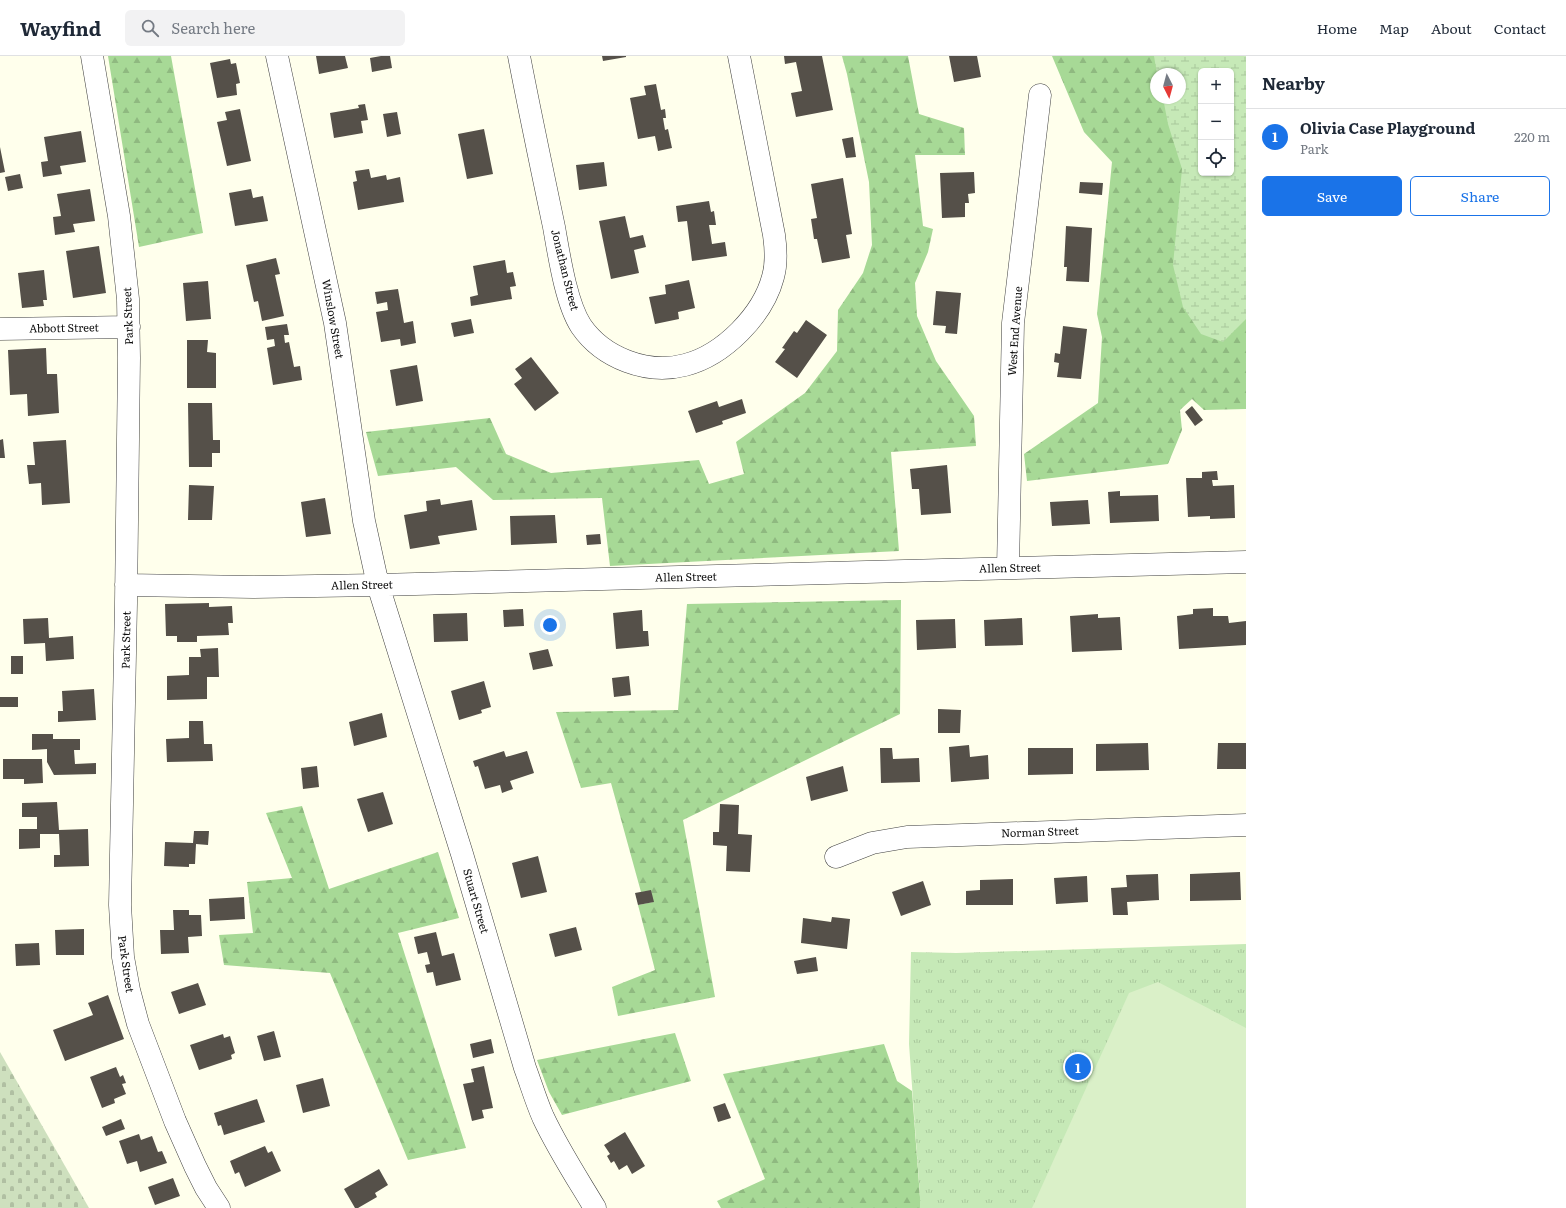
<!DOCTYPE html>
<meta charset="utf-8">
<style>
body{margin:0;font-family:Literata,serif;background:#f2f2f3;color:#1f2937}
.controls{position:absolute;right:12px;top:12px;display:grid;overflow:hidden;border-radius:6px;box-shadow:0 1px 3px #0004}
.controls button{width:36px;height:36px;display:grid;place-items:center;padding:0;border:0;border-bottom:1px solid #e0e1e3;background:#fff;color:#1f2937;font:20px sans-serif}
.compass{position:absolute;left:1150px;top:12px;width:36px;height:36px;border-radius:50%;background:#fff;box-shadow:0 1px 3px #0004;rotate:174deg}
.you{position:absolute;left:550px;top:569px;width:14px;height:14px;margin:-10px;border:3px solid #fff;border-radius:50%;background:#1a73e8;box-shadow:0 0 0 6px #1a73e833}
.badge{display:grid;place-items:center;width:26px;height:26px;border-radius:50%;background:#1a73e8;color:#fff;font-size:13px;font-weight:700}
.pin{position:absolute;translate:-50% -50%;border:2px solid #fff;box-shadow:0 1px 4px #0006}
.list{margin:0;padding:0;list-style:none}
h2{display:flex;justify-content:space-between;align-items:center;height:52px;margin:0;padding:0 16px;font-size:17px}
h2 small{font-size:13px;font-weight:400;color:#747a83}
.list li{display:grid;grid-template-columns:26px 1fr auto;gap:12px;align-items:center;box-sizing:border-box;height:56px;padding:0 16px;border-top:1px solid #e0e1e3}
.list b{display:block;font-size:15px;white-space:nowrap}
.list p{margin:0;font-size:13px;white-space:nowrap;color:#747a83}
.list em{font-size:13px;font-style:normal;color:#747a83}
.actions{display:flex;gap:8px;padding:12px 16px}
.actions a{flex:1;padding:9px 0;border:1px solid #1a73e8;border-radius:6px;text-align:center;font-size:14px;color:#1a73e8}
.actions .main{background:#1a73e8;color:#fff}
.icon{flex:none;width:22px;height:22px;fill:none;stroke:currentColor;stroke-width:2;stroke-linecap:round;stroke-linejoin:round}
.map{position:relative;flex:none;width:1246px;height:1152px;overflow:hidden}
header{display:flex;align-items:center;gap:24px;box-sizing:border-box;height:56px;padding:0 20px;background:#fff;border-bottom:1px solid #e0e1e3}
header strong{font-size:19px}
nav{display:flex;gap:22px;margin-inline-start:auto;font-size:14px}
.search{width:280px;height:36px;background:#f2f2f3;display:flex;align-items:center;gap:10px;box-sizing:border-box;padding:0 14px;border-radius:6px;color:#747a83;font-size:15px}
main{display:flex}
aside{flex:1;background:#fff}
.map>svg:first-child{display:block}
.forest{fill:url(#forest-firs);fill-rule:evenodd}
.wetland{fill:url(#wetland-marsh);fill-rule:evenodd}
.cemetery{fill:url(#cemetery-stones)}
.park{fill:url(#park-tufts)}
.pitch{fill:#daf0c8}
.building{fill:#555049}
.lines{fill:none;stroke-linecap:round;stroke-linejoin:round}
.minor-casing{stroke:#404040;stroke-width:23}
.minor{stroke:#fff;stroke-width:22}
.labels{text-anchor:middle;stroke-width:4;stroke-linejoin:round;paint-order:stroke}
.street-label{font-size:11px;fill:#0d0d0d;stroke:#fff}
</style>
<header>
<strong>Wayfind</strong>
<div class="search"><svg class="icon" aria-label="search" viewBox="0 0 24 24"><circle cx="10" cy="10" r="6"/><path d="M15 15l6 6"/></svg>Search here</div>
<nav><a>Home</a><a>Map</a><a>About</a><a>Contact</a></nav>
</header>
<main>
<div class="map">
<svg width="1246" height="1152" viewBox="0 0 1246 1152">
<defs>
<pattern id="forest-firs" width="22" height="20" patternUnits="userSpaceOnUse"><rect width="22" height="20" fill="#a7d996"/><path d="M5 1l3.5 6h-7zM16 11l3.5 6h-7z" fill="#8fb980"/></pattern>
<pattern id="wetland-marsh" width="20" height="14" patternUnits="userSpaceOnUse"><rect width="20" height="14" fill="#c6e9b7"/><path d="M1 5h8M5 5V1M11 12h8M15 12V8" fill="none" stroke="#a9c79c"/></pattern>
<pattern id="cemetery-stones" width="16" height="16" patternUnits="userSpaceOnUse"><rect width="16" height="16" fill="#cee0be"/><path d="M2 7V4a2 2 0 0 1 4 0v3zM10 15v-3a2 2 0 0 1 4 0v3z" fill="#b0bfa2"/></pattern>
<pattern id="park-tufts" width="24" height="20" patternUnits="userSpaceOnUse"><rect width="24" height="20" fill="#c6e9b7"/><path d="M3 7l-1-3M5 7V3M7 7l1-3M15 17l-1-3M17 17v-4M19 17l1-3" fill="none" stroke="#a9c79c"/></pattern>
</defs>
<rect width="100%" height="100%" fill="#ffffec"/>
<!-- forest -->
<path class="forest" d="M 108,0 L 171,0 L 203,177 L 139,191 Z
M 842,0 L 908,0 L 919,58 L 964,72 L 965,99 L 915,99 L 923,170 L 933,173 L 928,196 L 915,227 L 917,260 L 936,305 L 974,360 L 976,390 L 891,396 L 899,495 L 610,510 L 602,442 L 493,444 L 456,411 L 378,420 L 366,376 L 490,362 L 506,398 L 551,417 L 699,404 L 709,428 L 744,418 L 736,386 L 805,337 L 837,295 L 838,254 L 863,217 L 872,189 L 869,126 L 847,18 Z
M 1052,0 L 1246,0 L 1246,353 L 1204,354 L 1192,343 L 1180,354 L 1182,374 L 1168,408 L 1027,425 L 1024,398 L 1098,347 L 1102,281 L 1097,258 L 1112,106 L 1084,76 ZM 1201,15 L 1231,15 L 1231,117 L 1201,117 ZM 1156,18 L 1180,18 L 1180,42 L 1156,42 Z
M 901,544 L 900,658 L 683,764 L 715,941 L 618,960 L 612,931 L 655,914 L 638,849 L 653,846 L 651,835 L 641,836 L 611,727 L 581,732 L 556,656 L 678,654 L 687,548 Z
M 302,750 L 329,833 L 438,796 L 459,862 L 398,877 L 466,1092 L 408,1104 L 330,917 L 224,909 L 219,879 L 253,877 L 247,826 L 292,822 L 266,757 Z
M 675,977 L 691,1025 L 562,1059 L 549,1036 L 537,1004 Z
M 884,988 L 897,1025 L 912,1035 L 920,1141 L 920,1152 L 721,1152 L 717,1145 L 765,1123 L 723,1018 Z"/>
<!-- wetland -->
<path class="wetland" d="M 1154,0 L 1246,0 L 1246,263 L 1223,286 L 1201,278 L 1183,251 L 1173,209 L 1182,113 L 1168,68 L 1163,42 L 1180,42 L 1180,18 L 1157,18 ZM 1201,15 L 1231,15 L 1231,117 L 1201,117 Z"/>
<!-- cemetery -->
<path class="cemetery" d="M 0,996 L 89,1152 L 0,1152 Z"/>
<!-- park -->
<path class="park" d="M 1246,888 L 1246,1152 L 920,1152 L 920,1141 L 909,988 L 911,896 L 956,897 Z"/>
<!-- pitch -->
<path class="pitch" d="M 1158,926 L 1246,972 L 1246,1152 L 1032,1152 L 1129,937 Z"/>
<!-- building -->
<path class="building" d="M 316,0 L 345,0 L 348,12 L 319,18 Z
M 381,0 L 390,0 L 392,12 L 372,16 L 370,2 Z
M 602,0 L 626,0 L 626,1 L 603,5 Z
M 784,0 L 822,0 L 833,54 L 796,61 L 791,37 L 802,35 L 796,6 L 785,8 Z
M 949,0 L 977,0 L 981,21 L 954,26 Z
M 230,3 L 231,8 L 236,7 L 240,27 L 236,28 L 237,39 L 217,42 L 210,7 Z
M 656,28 L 661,54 L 665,53 L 666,62 L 663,62 L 665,74 L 668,73 L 672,92 L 658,95 L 655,80 L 638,83 L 630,42 L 646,39 L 644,30 Z
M 365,48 L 368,64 L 361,65 L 363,77 L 334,82 L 330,57 L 359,52 L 358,49 Z
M 240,53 L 251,105 L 227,110 L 217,66 L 227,64 L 225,56 Z
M 397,56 L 401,78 L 387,81 L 383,58 Z
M 484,73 L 493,118 L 467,123 L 458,78 Z
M 81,75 L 86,106 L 60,110 L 62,118 L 43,121 L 41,106 L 48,105 L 44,81 Z
M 853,81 L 856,101 L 846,102 L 842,83 Z
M 0,91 L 5,116 L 0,117 Z
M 604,106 L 607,130 L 579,134 L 576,109 Z
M 369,113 L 371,122 L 386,119 L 387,124 L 400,121 L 404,146 L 358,154 L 353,126 L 357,125 L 355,115 Z
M 974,116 L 975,137 L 968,138 L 969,147 L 965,147 L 965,161 L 942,162 L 940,117 Z
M 20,118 L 23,132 L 8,135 L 5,121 Z
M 843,122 L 852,178 L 846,179 L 850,202 L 822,207 L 817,183 L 814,183 L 811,163 L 817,162 L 811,128 Z
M 1080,126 L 1103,127 L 1102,139 L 1079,137 Z
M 90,133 L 95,165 L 73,168 L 75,176 L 55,179 L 53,161 L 61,160 L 57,138 Z
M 251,133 L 253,142 L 263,140 L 268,165 L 235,170 L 229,137 Z
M 709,145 L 711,156 L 714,155 L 716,169 L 709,169 L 712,188 L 725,186 L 727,200 L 692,205 L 687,165 L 678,166 L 676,150 Z
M 625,160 L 630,182 L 643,179 L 646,191 L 634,194 L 639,217 L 611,223 L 599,165 Z
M 1066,170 L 1092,172 L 1089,226 L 1066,225 L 1067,211 L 1064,211 Z
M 99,190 L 106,237 L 73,242 L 66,195 Z
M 276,202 L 280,218 L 275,219 L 284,260 L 262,265 L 258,245 L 254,246 L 246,209 Z
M 505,204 L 507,217 L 513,216 L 516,230 L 510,231 L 512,243 L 471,250 L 470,241 L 478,239 L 473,210 Z
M 44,214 L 47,244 L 43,244 L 44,250 L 22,252 L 18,217 Z
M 689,224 L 695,252 L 678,256 L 679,263 L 655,268 L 649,241 L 666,238 L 665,229 Z
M 208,225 L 211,263 L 186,265 L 183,227 Z
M 398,233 L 404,267 L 413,265 L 416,287 L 401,290 L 400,283 L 381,286 L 376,256 L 388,254 L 387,246 L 377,248 L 375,236 Z
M 936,235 L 961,237 L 957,278 L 945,277 L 946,270 L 933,269 Z
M 471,263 L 474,277 L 454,281 L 451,267 Z
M 806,264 L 827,279 L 797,322 L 775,306 L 785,293 L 782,292 L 794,275 L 797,277 Z
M 287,268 L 289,279 L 284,279 L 285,287 L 289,286 L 294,311 L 300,310 L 302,324 L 273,329 L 267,292 L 275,290 L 274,283 L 267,284 L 265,271 Z
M 1063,270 L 1087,273 L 1081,323 L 1057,321 L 1059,307 L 1054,306 L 1055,297 L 1060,298 Z
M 187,284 L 208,284 L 207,296 L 216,297 L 216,332 L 187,332 Z
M 46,292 L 47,318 L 57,318 L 59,357 L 28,360 L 27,338 L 10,339 L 8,294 Z
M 531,301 L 559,337 L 535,355 L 514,328 L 522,322 L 515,313 Z
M 417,309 L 423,345 L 396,350 L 390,314 Z
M 742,343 L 746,357 L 722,365 L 723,368 L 696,377 L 688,355 L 717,345 L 719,351 Z
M 188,347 L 212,347 L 213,384 L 220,384 L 220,397 L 212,397 L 212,411 L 189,411 Z
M 1192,350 L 1203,364 L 1195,370 L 1185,356 Z
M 3,383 L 5,402 L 0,402 L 0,384 Z
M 66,384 L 70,447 L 42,449 L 41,427 L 29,428 L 27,409 L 35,409 L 33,386 Z
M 947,409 L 951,457 L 921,459 L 919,433 L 912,433 L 910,413 Z
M 1217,415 L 1218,424 L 1212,424 L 1213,430 L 1234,429 L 1235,462 L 1210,463 L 1210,460 L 1188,461 L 1186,422 L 1202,422 L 1202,416 Z
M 189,429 L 214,430 L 212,464 L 188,464 Z
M 1120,435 L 1120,440 L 1158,439 L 1159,465 L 1110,467 L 1108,436 Z
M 325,442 L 331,478 L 306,481 L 301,446 Z
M 440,443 L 441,449 L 472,444 L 477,474 L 438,480 L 440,488 L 410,493 L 404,459 L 427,455 L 426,445 Z
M 1088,444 L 1090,468 L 1052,470 L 1050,446 Z
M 555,459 L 557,487 L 511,489 L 510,460 Z
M 600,478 L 601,488 L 587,489 L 586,479 Z
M 209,547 L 209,551 L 232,550 L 233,567 L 228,567 L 229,579 L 197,580 L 197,586 L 177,586 L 177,580 L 166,580 L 165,548 Z
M 1213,552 L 1213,560 L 1228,560 L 1229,567 L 1246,565 L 1246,589 L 1179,593 L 1177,560 L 1193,558 L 1193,553 Z
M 523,553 L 524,570 L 504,571 L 503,554 Z
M 642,554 L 643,575 L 648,575 L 649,590 L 616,593 L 613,557 Z
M 467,557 L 468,585 L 434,586 L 433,558 Z
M 1098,558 L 1098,562 L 1120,561 L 1122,594 L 1072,596 L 1070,560 Z
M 48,562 L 49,582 L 73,580 L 74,603 L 46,605 L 45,587 L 24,588 L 23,563 Z
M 1022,562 L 1023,589 L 985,590 L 984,564 Z
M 955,563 L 956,592 L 917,594 L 916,564 Z
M 218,592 L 219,621 L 207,621 L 207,643 L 167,644 L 167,620 L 189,619 L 189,601 L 201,601 L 200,593 Z
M 548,593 L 553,610 L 533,614 L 529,597 Z
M 11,600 L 23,600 L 23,618 L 11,618 Z
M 629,620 L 631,639 L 614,641 L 612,622 Z
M 484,625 L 491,651 L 481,654 L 482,657 L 459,664 L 451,635 Z
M 94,633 L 96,664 L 58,666 L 58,655 L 63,655 L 62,635 Z
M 0,641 L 18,641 L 18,651 L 0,651 Z
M 938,653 L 961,654 L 960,677 L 938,677 Z
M 382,657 L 387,681 L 354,690 L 349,666 Z
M 189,665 L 203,665 L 204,688 L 212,688 L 213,705 L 167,706 L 166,683 L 189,682 Z
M 32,678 L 53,678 L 53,683 L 80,683 L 80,694 L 74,694 L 75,708 L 96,707 L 96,718 L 54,719 L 47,706 L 47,693 L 32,694 Z
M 1148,687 L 1149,714 L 1096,715 L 1096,688 Z
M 1218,687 L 1246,687 L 1246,713 L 1217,713 Z
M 969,689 L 970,701 L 988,699 L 989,723 L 951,726 L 949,691 Z
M 880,692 L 892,692 L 893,703 L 919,702 L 920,726 L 881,727 Z
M 1028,692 L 1073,692 L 1073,718 L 1028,719 Z
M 504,695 L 506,701 L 527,695 L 534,717 L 510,725 L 513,733 L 502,737 L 500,729 L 485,733 L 478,710 L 475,711 L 473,705 Z
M 3,703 L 42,703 L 43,727 L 24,728 L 24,723 L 3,723 Z
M 317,710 L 319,731 L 303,733 L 301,712 Z
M 843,710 L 848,735 L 811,745 L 806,721 Z
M 383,736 L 393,768 L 368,776 L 357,743 Z
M 57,746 L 59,774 L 88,773 L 89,810 L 54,811 L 54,799 L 60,799 L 59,778 L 40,778 L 40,792 L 19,793 L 19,773 L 37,773 L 37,761 L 22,761 L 22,747 Z
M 720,748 L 739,749 L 738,778 L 752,779 L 750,816 L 726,815 L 727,790 L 713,789 L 713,776 L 719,776 Z
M 194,775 L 209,775 L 208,789 L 196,788 L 195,808 L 189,808 L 189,811 L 164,810 L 165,786 L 193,787 Z
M 538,800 L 547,836 L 521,842 L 512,807 Z
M 1240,816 L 1241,844 L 1190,845 L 1190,818 Z
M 1158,818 L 1159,844 L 1127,846 L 1128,859 L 1113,859 L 1111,832 L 1127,831 L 1126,819 Z
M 1087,820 L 1088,846 L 1056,848 L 1054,822 Z
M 1013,823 L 1013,849 L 966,849 L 966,835 L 980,834 L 980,824 Z
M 923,825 L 931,849 L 901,860 L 892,836 Z
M 651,834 L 654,846 L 638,849 L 635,837 Z
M 244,841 L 245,863 L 210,865 L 209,843 Z
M 173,854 L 189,854 L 189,859 L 201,859 L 202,880 L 188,881 L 189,897 L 161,898 L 160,874 L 174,874 Z
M 832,861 L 850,863 L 847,893 L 801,887 L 803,862 L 831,866 Z
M 576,871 L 582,894 L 555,901 L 549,878 Z
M 84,873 L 84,899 L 56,899 L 55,874 Z
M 436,876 L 442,900 L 454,897 L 461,924 L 436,930 L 433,916 L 427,917 L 425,909 L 430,908 L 427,896 L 418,898 L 414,881 Z
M 39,887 L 40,909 L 16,910 L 15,888 Z
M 816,901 L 818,915 L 797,918 L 794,905 Z
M 198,927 L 206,949 L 179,958 L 171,936 Z
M 108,939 L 124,983 L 65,1005 L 53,974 L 93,959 L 88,947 Z
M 274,975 L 281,1001 L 264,1005 L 257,980 Z
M 223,978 L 224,982 L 230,980 L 235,997 L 231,999 L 232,1003 L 199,1014 L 190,989 Z
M 491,983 L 494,997 L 473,1002 L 470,988 Z
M 484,1010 L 493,1052 L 482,1054 L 484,1062 L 472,1065 L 463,1028 L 474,1026 L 471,1013 Z
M 116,1011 L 120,1021 L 123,1019 L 126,1027 L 122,1028 L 126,1038 L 114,1043 L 115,1047 L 102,1052 L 90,1021 Z
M 323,1022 L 330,1050 L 303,1057 L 296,1029 Z
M 257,1043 L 265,1066 L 224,1079 L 221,1069 L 218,1070 L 214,1057 Z
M 725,1047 L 731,1062 L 718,1066 L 713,1051 Z
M 121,1063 L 125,1073 L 106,1080 L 102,1071 Z
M 625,1076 L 645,1110 L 632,1118 L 627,1109 L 619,1114 L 614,1105 L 611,1107 L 607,1100 L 610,1098 L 604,1089 Z
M 139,1078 L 141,1084 L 152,1080 L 158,1096 L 162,1095 L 167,1107 L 140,1116 L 137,1105 L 127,1108 L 119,1085 Z
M 265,1090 L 268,1097 L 272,1095 L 281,1115 L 245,1131 L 239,1116 L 235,1118 L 230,1105 Z
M 379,1113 L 388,1129 L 375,1137 L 377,1141 L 358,1152 L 355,1152 L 344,1133 Z
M 173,1122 L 180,1140 L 155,1149 L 148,1131 Z"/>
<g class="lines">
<!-- minor casing -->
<g class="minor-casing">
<path id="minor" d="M 92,0 L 119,160 L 128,243 L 129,302 L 126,547 L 120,849 L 123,901 L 129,934 L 138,968 L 175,1065 L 195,1110 L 206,1132 L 219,1152
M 277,0 L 335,267 L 364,465 L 378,529 L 462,798 L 525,1012 C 531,1028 536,1045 543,1061 C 558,1093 577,1122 595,1152
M 519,0 C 530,57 542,114 554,171 C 559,199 566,247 581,270 C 603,302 647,319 685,309 C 724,299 763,259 773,221 C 777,207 776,193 774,179 L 739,0
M 0,273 L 129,271
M 1008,512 L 1013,267 L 1040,39
M 126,529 L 253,531 L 378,529 L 1246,506
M 836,801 L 872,787 L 907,781 L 1246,769"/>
</g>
<!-- minor -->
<use href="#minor" class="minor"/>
</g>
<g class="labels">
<!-- street labels -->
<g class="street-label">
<text transform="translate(565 214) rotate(76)" y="4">Jonathan Street</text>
<text transform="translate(128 260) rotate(-92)" y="4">Park Street</text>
<text transform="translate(333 263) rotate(80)" y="4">Winslow Street</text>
<text transform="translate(64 272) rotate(-1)" y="4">Abbott Street</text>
<text transform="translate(1015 275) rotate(-86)" y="4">West End Avenue</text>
<text transform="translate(1010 512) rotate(-1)" y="4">Allen Street</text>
<text transform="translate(686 521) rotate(-1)" y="4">Allen Street</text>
<text transform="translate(362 529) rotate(-1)" y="4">Allen Street</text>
<text transform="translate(126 584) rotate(-89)" y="4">Park Street</text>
<text transform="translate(1040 776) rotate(-2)" y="4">Norman Street</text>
<text transform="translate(476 845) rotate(74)" y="4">Stuart Street</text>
<text transform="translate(126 908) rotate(82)" y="4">Park Street</text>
</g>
</g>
</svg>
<div class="controls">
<button>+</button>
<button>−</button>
<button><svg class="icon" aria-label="locate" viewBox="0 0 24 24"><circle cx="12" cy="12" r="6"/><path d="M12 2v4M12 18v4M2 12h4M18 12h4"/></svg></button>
</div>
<svg class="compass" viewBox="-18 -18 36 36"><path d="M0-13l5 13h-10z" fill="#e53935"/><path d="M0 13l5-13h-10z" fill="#747a83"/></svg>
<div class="you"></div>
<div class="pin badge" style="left:1078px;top:1011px">1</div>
</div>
<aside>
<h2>Nearby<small></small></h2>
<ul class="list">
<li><span class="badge">1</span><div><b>Olivia Case Playground</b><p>Park</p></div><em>220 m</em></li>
</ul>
<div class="actions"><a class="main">Save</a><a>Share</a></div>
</aside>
</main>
